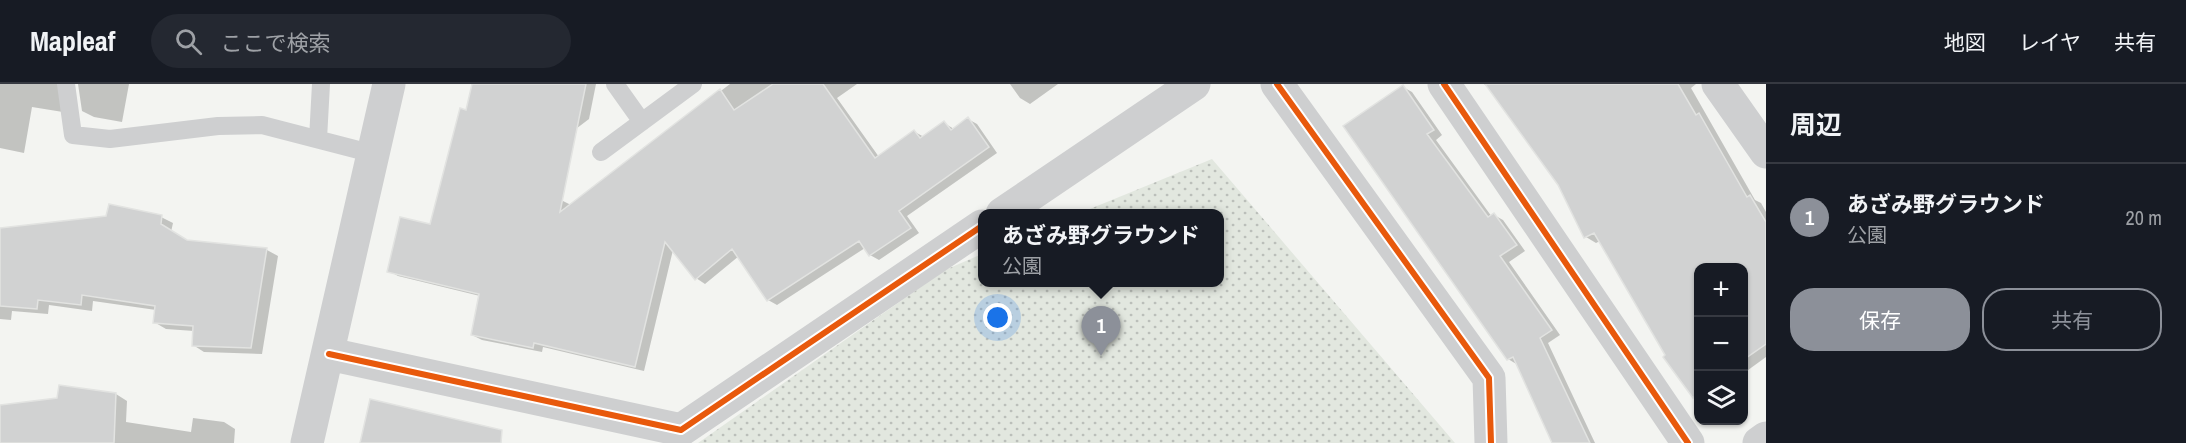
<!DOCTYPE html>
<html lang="ja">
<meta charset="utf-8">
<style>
body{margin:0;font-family:"Archivo Narrow","Noto Sans JP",sans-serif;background:#242831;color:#f1f3f6}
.controls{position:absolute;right:18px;bottom:18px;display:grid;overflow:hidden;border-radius:12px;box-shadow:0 2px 4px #0004}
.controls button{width:54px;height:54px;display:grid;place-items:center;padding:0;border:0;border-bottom:2px solid #363941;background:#171b24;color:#f1f3f6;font:30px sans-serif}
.you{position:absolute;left:998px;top:234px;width:21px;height:21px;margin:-15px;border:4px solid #fff;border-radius:50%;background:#1a73e8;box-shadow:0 0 0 9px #1a73e833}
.badge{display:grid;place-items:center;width:39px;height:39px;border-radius:50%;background:#8c9099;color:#fff;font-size:20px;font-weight:700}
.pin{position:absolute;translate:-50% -50px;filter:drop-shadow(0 2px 3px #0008)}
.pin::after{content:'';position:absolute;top:32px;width:21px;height:18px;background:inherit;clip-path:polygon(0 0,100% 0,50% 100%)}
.popup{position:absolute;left:978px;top:125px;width:246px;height:78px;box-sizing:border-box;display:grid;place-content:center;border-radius:12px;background:#171b24;filter:drop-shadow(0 2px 4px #0005);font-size:20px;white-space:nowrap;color:#9ea1a6}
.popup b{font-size:22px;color:#f1f3f6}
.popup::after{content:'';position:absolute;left:50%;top:100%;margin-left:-12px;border:12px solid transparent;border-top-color:#171b24}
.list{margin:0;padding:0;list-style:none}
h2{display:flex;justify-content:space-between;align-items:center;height:78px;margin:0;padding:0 24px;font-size:26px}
h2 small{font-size:20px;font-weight:400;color:#9ea1a6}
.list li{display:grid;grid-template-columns:39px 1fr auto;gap:18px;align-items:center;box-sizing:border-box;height:108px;padding:0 24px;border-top:2px solid #363941}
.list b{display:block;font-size:22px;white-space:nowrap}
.list p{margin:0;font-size:20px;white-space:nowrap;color:#9ea1a6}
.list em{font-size:20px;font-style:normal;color:#9ea1a6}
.actions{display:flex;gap:12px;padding:18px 24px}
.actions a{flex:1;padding:14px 0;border:2px solid #8c9099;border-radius:24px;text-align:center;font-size:21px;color:#8c9099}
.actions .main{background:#8c9099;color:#fff}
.icon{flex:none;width:33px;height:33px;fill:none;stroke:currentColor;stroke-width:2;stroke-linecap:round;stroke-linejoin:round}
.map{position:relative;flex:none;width:1766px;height:359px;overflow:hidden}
header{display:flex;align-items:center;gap:36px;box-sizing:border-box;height:84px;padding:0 30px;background:#171b24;border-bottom:2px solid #363941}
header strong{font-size:28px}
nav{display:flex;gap:33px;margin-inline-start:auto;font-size:21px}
.search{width:420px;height:54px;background:#242831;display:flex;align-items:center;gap:15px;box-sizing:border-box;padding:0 21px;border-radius:33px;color:#9ea1a6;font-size:22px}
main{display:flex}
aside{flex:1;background:#171b24}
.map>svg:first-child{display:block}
.park{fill:url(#park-dots)}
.shadow{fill:#0003}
.building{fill:#d1d2d2;stroke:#e2e3e1;stroke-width:1.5}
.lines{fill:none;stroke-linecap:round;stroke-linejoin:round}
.service{stroke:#cecfd0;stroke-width:18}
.minor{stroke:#cecfd0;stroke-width:33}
.cycleway-casing{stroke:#fff;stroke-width:10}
.cycleway{stroke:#e8590c;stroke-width:6}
</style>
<header>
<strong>Mapleaf</strong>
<div class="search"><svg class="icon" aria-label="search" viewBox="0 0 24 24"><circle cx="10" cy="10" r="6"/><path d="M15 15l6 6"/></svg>ここで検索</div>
<nav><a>地図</a><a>レイヤ</a><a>共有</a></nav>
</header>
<main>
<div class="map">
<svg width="1766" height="359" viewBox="0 0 1766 359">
<defs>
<pattern id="park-dots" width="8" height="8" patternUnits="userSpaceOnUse" patternTransform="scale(1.5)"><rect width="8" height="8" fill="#e2e7df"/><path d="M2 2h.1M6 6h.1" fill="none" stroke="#bbbfba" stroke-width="1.8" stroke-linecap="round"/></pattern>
</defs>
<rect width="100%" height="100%" fill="#f3f4f1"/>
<!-- park -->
<path class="park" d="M 1212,75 L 1455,359 L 698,359 L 945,186 L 982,170 L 982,198 L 1220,198 L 1220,130 L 1080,129 Z"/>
<!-- shadow -->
<path class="shadow" d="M 0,0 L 70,0 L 69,29 L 32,23 L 24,69 L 0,64 Z
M 78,0 L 129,0 L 122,38 L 94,33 L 82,27 Z
M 474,0 L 596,0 L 589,35 L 461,132 L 488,169 L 563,117 L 571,121 L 730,0 L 857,0 L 837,14 L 879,73 L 915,48 L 924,53 L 944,39 L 954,45 L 968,35 L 977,40 L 997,69 L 907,132 L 919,149 L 879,176 L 870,171 L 865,164 L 777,221 L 768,216 L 739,172 L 705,200 L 696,194 L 673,166 L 644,287 L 543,263 L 542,268 L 482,256 L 472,251 L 480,212 L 398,192 L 389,187 L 431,142 Z
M 1010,0 L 1058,0 L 1030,20 L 1020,14 Z
M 1484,0 L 1696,0 L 1691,4 L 1755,116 L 1761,119 L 1766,128 L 1766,273 L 1744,289 L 1744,183 L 1698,183 L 1698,315 L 1694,312 L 1600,157 L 1596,159 L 1586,153 L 1559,101 L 1490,5 Z
M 1403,3 L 1412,8 L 1442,51 L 1436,56 L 1492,133 L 1494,131 L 1503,136 L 1525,167 L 1509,178 L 1560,251 L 1548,259 L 1595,359 L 1553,359 L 1518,281 L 1508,275 Z
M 161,133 L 173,139 L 171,148 L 187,157 L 267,166 L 278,172 L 262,270 L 204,268 L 193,261 L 194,247 L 166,245 L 154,238 L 156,226 L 93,217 L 92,227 L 49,221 L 48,230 L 12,227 L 11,236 L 0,235 L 0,146 Z
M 116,310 L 127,317 L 126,338 L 191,348 L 193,334 L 224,338 L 235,345 L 234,359 L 0,359 L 0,322 Z"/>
<!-- building -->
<path class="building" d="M 472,0 L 586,0 L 560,128 L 720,5 L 734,26 L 773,0 L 823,0 L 875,74 L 914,46 L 920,54 L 944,37 L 951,46 L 968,33 L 989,63 L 899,127 L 911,144 L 869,172 L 859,157 L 767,217 L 732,165 L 695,196 L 665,158 L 635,283 L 534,259 L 533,264 L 471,251 L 479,210 L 387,188 L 400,133 L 430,140 L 460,24 L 466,26 Z
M 1485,0 L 1678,0 L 1696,31 L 1699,29 L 1747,113 L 1750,111 L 1766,138 L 1766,260 L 1743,276 L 1743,183 L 1698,183 L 1698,309 L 1693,314 L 1663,273 L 1665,271 L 1594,149 L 1584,154 L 1558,101 Z
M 1403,1 L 1434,46 L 1427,50 L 1488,133 L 1494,129 L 1517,161 L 1500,172 L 1552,246 L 1540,254 L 1590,359 L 1552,359 L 1513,273 L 1507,276 L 1343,42 Z
M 109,120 L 162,131 L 161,140 L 187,156 L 267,164 L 251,264 L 192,262 L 193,242 L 153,239 L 155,222 L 82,211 L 81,221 L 38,216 L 37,225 L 0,222 L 0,144 L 106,132 Z
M 59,301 L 116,309 L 114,359 L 0,359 L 0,321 L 57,314 Z
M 370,315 L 502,346 L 501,359 L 360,359 Z"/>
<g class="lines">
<!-- service -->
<path class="service" d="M 66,0 L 73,51 L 110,55 L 218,42 L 262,41 L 374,70
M 615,0 L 642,38
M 318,55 L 321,0
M 601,68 L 693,0"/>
<!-- minor -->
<path class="minor" d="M 1277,0 L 1489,294 L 1491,359
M 1444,0 L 1688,359
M 1718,0 L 1766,68
M 1002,130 L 1194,0
M 329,270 L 681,346 L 982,142
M 307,359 L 389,0
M 1759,359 L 1766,354"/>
<!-- cycleway casing -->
<g class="cycleway-casing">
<path id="cycleway" d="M 1277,0 L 1489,294 L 1491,359
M 1444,0 L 1688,359
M 329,270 L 681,346 L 982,142"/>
</g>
<!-- cycleway -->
<use href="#cycleway" class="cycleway"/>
</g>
</svg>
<div class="controls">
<button>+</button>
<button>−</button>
<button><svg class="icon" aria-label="layers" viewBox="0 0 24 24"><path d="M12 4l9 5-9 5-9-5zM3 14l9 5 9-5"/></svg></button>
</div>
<div class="you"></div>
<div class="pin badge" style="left:1101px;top:272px">1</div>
<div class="popup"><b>あざみ野グラウンド</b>公園</div>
</div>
<aside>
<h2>周辺<small></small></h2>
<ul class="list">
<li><span class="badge">1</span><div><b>あざみ野グラウンド</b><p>公園</p></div><em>20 m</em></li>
</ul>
<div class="actions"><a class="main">保存</a><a>共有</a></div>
</aside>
</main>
